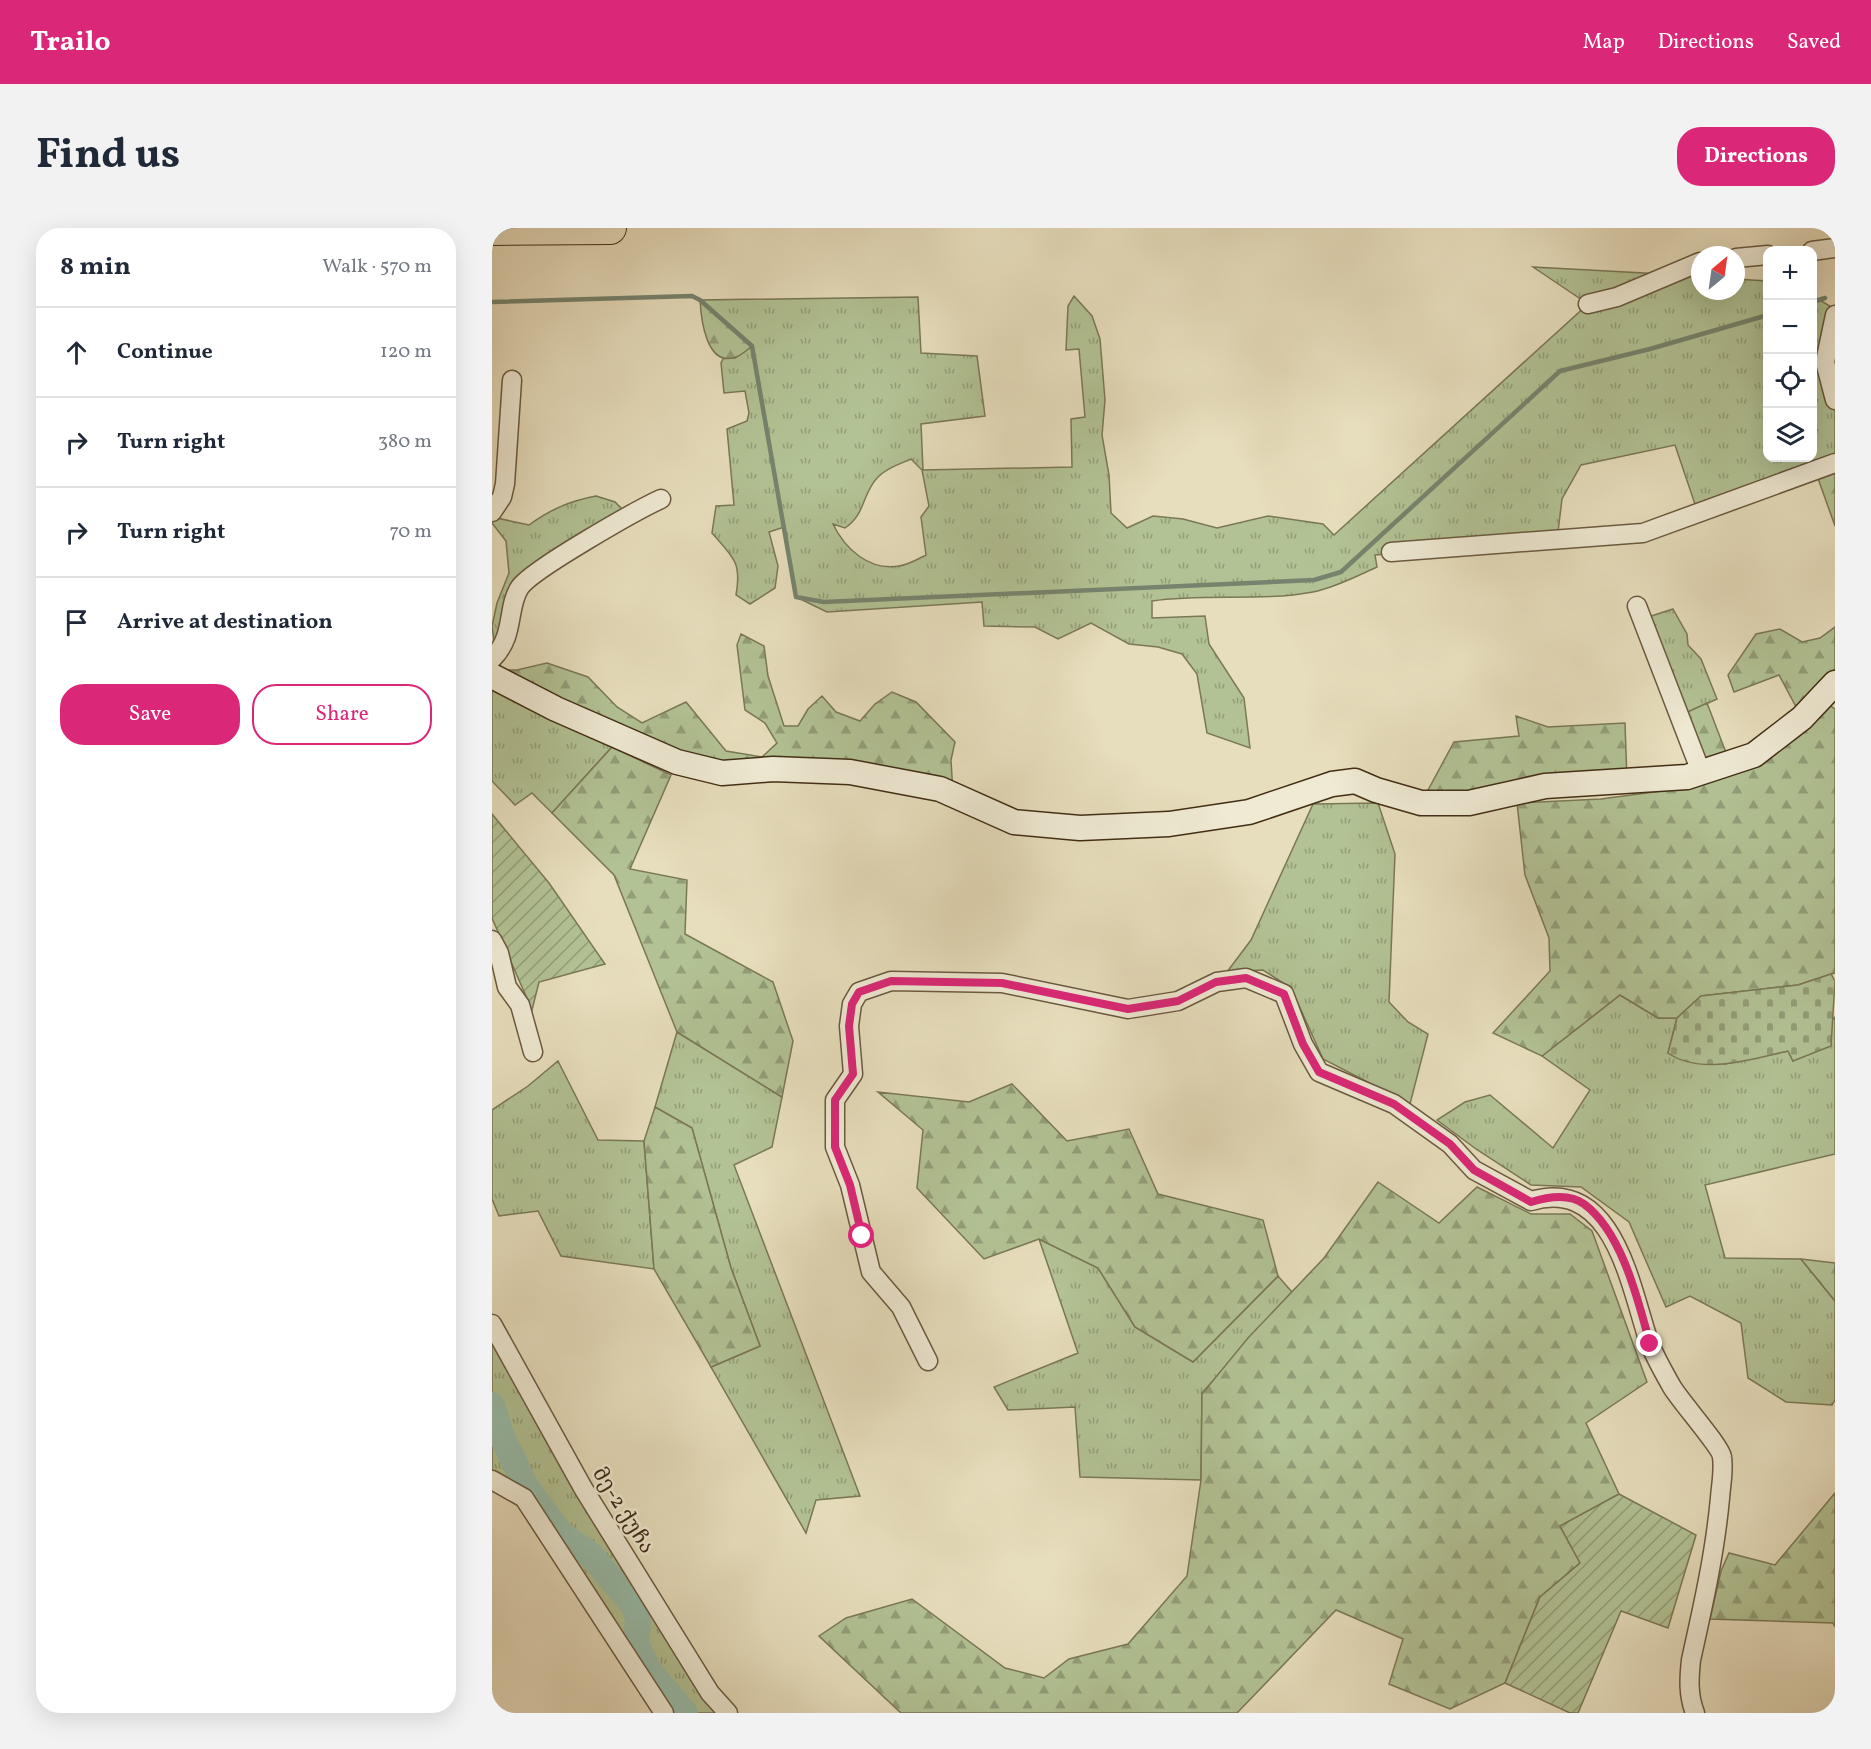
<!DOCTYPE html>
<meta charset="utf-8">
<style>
body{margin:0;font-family:Vollkorn,"Noto Serif Georgian",serif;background:#f2f2f3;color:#1f2937}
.controls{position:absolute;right:18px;top:18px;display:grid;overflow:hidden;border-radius:12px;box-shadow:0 6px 24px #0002}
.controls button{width:54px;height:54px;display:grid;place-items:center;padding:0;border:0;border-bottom:2px solid #e0e1e3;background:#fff;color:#1f2937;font:30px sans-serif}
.compass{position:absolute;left:1199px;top:18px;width:54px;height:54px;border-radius:50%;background:#fff;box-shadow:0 6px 24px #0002;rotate:29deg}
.stop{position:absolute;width:18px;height:18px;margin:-14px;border:4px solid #db2777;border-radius:50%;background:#fff}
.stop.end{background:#db2777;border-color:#fff;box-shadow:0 2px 6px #0008}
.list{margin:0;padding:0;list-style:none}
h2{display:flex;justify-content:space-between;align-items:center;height:78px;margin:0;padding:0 24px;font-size:26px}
h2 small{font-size:20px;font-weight:400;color:#747a83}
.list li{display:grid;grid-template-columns:39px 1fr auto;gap:18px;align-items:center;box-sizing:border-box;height:90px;padding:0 24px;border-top:2px solid #e0e1e3}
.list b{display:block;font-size:22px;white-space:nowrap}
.list em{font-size:20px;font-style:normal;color:#747a83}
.actions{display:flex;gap:12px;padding:18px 24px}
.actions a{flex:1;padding:14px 0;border:2px solid #db2777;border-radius:24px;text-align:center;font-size:21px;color:#db2777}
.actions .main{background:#db2777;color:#fff}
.icon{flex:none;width:33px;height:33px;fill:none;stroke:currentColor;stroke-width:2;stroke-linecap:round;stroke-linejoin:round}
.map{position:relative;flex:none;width:1343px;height:1485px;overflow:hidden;border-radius:24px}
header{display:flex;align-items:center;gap:36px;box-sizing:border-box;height:84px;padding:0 30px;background:#db2777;color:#fff}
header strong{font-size:28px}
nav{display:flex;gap:33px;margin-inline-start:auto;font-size:21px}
.intro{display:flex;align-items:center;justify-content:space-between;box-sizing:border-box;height:144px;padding:0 36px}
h1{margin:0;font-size:42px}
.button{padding:15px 27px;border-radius:24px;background:#db2777;color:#fff;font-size:21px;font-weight:700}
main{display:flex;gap:36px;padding:0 36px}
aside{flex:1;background:#fff;border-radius:24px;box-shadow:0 6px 24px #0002}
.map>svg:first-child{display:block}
.grass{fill:url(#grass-tufts);stroke:#7a7855;stroke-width:1.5;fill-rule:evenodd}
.forest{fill:url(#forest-firs);stroke:#7a7855;stroke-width:1.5}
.cemetery{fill:url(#cemetery-stones);stroke:#7a7855;stroke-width:1.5}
.garden{fill:url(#garden-furrows);stroke:#7a7855;stroke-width:1.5}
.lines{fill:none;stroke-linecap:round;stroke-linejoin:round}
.stream{stroke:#76846f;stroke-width:4.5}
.river{stroke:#98bdaa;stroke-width:26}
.street-casing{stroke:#6b5a40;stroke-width:21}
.secondary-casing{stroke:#422e16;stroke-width:27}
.highway-casing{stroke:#422e16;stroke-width:34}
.street{stroke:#efead4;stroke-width:18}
.secondary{stroke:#efead4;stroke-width:24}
.highway{stroke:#e7debd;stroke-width:32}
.route{stroke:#db2777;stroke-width:8}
.labels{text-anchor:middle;stroke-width:5;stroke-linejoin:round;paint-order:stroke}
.street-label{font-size:21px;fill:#422e16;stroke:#efead4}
</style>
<header>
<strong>Trailo</strong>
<nav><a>Map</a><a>Directions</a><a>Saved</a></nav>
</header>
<div class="intro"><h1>Find us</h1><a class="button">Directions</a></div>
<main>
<aside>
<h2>8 min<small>Walk · 570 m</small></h2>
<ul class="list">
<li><svg class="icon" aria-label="ahead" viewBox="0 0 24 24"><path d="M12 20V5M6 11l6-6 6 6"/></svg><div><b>Continue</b></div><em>120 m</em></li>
<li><svg class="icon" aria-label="right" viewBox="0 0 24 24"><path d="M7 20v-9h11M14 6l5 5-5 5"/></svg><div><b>Turn right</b></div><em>380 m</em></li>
<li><svg class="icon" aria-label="right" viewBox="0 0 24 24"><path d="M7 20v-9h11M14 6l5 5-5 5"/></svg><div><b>Turn right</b></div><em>70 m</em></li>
<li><svg class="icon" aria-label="arrive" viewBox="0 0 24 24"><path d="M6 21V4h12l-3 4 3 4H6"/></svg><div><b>Arrive at destination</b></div></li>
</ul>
<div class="actions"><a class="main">Save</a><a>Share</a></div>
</aside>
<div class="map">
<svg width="1343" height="1485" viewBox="0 0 1343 1485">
<defs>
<pattern id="grass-tufts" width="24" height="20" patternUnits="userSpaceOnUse" patternTransform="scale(1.5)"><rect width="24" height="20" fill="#b2c294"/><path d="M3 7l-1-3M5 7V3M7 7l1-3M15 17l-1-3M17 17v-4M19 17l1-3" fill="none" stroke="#929e78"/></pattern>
<pattern id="forest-firs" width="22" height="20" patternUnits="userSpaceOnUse" patternTransform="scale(1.5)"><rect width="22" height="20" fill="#b2c294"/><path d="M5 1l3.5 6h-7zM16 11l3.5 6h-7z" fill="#929e78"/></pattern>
<pattern id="cemetery-stones" width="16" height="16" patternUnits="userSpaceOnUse" patternTransform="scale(1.5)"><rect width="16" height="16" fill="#b2c294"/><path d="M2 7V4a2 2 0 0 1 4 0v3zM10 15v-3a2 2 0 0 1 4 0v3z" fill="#929e78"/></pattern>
<pattern id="garden-furrows" width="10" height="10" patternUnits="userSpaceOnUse" patternTransform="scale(1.5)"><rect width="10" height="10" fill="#b2c294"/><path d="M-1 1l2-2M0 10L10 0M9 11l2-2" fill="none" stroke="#929e78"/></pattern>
</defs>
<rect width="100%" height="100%" fill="#e7debd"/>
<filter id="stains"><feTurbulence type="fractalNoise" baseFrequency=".00333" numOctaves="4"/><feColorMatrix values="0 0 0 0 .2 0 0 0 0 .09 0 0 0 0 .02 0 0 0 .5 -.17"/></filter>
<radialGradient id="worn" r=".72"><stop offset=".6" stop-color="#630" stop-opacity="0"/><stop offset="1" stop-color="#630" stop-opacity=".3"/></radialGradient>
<!-- grass -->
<path class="grass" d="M 1041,39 L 1208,48 L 1208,63 L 1244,63 L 1244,51 L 1275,53 L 1276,230 L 1320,230 L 1321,68 L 1343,81 L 1343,235 L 1206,285 L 1183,217 L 1089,237 L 1070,271 L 1065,312 L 883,327 L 885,339 C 865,348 842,360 821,364 C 768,374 714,365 660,373 L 660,390 L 713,388 L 717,416 L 752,470 L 758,520 L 715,505 L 705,446 L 690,426 L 666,419 L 637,416 L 599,395 L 566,411 L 543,399 L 492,398 L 490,374 L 335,384 L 304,369 L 292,299 L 277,304 L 286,338 L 283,360 L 258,376 L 244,367 C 250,334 241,329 220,305 L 224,278 L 242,277 L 235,201 L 255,193 L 257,185 L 253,163 L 232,165 L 229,135 L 232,129 L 243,130 L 260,118 L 208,72 L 426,69 L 429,125 L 485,128 L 493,188 L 429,196 L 431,242 L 580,239 L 579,191 L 593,189 L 587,121 L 574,122 L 576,78 L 582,68 L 600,88 L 608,111 L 613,172 L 610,207 L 617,247 L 619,285 L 635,300 L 661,288 L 691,291 L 725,300 L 776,288 L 831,296 L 842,307 L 1096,76 ZM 419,231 L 430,242 L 437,278 L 429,289 L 434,327 C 426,331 416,337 407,338 C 377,343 353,321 341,296 L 353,300 C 374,286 370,265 386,249 C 394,240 408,236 419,231 Z
M 104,268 L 123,274 L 137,288 L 38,349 L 4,427 L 0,398 L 5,375 L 17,345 L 14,313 L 0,295 L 0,289 L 37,297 C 59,281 78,273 104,268 Z
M 1181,381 L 1195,406 L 1196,417 L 1209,431 L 1225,471 L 1187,488 L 1150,391 Z
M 0,461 L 120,519 L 60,585 L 40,565 L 23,577 L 0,553 Z
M 886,575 L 903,626 L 897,774 L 916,794 L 936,806 L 918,876 L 831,831 L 799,760 L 771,742 L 735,744 L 759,712 L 821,576 Z
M 1128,767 L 1166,790 L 1185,790 L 1176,825 L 1233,836 L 1296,823 L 1301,833 L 1343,789 L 1343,926 L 1213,957 L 1233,1030 L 1309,1031 L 1343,1073 L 1343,1172 L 1340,1177 L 1294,1174 L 1256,1150 L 1249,1095 L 1198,1068 L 1174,1079 L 1137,994 L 1089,959 L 1039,957 L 984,921 L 945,892 L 973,874 L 998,867 L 1061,920 L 1098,862 L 1050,828 Z
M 185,804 L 290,869 L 280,919 L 242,937 L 368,1268 L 324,1272 L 314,1305 L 219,1139 L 268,1118 L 239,1040 L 200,900 L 163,879 Z
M 66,833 L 106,912 L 152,913 L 162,1041 L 69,1028 L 46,983 L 7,988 L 0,971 L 0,882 L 36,858 Z
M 547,1011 L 606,1040 L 643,1099 L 701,1134 L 786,1048 L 800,1064 L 710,1165 L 709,1252 L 588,1249 L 583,1179 L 516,1182 L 502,1159 L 586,1125 Z
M 0,1096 L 236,1485 L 172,1485 L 32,1270 L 0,1252 Z"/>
<!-- forest -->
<path class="forest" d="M 208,72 L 260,118 C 256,121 250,127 244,129 C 214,140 209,90 208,72 Z
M 1343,235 L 1343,298 L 1323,242 Z
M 1343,399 L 1343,455 L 1310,490 L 1287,447 L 1242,464 L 1236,447 L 1264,406 L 1288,401 L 1310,414 L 1328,410 Z
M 249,406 L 272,418 L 276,448 L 292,498 L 306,498 L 316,481 L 330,468 L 344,484 L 368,493 L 383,476 L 400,464 L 424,474 L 463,514 L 459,532 L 461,566 L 448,561 L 230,545 L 0,442 L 25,442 L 55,435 L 96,449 L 125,479 L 150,495 L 194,474 L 234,523 L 270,529 L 285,515 L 273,495 L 253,482 L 245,417 Z
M 1215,475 L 1238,535 L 1209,544 L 1187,488 Z
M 1337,477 L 1343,481 L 1343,745 L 1306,757 L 1209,768 L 1185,790 L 1166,790 L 1128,767 L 1050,828 L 1001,805 L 1058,743 L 1057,710 L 1033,647 L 1025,575 L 1109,571 L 1192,560 Z
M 1024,488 L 1056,499 L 1133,495 L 1135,553 L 929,575 L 962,514 L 1027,508 Z
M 120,519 L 179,547 L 138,641 L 195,652 L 193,706 L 281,754 L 301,813 L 290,869 L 185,804 L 122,647 L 60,585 Z
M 520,856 L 575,913 L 637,901 L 666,966 L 771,992 L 786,1048 L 701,1134 L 643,1099 L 606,1040 L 547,1011 L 492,1031 L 425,960 L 431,902 L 386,864 L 477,874 Z
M 163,879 L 200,900 L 239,1040 L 268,1118 L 219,1139 L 162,1041 L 152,913 Z
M 886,954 L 947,995 L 985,959 L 1039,986 L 1078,986 L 1100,1003 L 1155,1154 L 1094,1195 L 1127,1266 L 1068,1298 L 1088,1335 L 1048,1369 L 1013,1455 L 958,1481 L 897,1456 L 911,1411 L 844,1382 L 745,1485 L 409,1485 L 327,1408 L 354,1390 L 420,1371 L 513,1440 L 552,1450 L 577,1431 L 636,1416 L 695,1348 L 709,1252 L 710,1166 L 756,1110 L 832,1030 Z
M 1309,1031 L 1343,1035 L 1343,1073 Z
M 1343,1265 L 1343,1399 L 1341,1395 L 1218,1391 L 1229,1343 L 1237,1325 L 1283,1337 Z"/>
<!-- cemetery -->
<path class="cemetery" d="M 1339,746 L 1343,753 L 1339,818 L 1301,833 L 1296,823 C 1260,831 1209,848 1176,825 L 1185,790 L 1209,768 L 1306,757 Z"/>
<!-- garden -->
<path class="garden" d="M 0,586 L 57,655 L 113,736 L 47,754 L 40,782 L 0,690 Z
M 1127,1266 L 1204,1307 L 1176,1400 L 1129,1383 L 1086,1485 L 1078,1485 L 1013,1455 L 1048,1369 L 1088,1335 L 1068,1298 Z"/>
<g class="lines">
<!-- stream -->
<path class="stream" d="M 0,74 L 200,68 L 208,72 L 260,118 L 304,369 L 332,374 L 822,352 L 849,344 L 1068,143 L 1158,121 L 1276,87
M 1320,74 L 1333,70"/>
<!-- river -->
<path class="river" d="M 0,1177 L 9,1206 L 34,1259 L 69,1306 L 99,1327 L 142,1378 L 146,1393 L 144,1417 L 158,1444 L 193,1485"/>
<!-- street casing -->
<g class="street-casing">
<path id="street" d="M 1320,23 L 1343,20
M 1244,30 L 1276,27
M 1096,76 L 1125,69 L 1208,34
M 1343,87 L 1333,134 L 1343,172
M 0,284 L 10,269 L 13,256 L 20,152
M 899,324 L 1151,305 L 1343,235
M 1145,378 L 1209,544
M 0,431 C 24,407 14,380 28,359 C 41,341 145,282 169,271
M 0,712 L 7,725 L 15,759 L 28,777 L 41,824
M 0,1096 L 91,1260 L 218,1465 L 236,1485
M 436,1133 L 409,1079 L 379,1044 L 358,957 L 343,919 L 343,872 L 361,846 L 357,798 L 360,776 L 367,764 L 399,753 L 510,755 L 636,781 L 686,773 L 725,754 L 754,750 L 792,766 L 811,816 L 827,844 L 902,876 L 958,916 L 982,942 L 1039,973 C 1122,949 1138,1058 1157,1114 C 1163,1129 1172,1145 1180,1159 C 1189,1174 1229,1219 1230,1229 C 1232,1242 1229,1257 1228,1270 C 1223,1325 1211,1378 1199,1432 C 1197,1451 1196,1467 1203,1485
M 0,1252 L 32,1270 L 172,1485"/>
</g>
<!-- secondary casing -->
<g class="secondary-casing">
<path id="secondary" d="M 0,448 L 64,481 L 185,534 L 230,545 L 281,541 L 358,544 L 448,561 L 522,594 L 588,600 L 677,596 L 757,584 L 840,556 L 863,553 L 884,562 L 929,575 L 977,575 L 1053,558 L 1195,549 L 1262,527 L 1310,490 L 1343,455"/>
</g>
<!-- highway casing -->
<g class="highway-casing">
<path id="highway" d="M 0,1 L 118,0"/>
</g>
<!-- street -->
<use href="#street" class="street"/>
<!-- secondary -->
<use href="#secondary" class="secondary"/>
<!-- highway -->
<use href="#highway" class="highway"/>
</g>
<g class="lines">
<!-- route -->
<path class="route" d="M 370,1008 L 358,957 L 343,919 L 343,872 L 361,846 L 357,798 L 360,776 L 367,764 L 399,753 L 510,755 L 636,781 L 686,773 L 724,754 L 754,750 L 792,766 L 811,816 L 827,844 L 902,876 L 958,916 L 982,942 L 1039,974 C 1055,969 1077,965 1092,976 C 1130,1004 1146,1072 1158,1116"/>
</g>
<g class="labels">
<!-- street labels -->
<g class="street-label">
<text transform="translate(132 1282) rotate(58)" y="7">მე-2 ქუჩა</text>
</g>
</g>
<rect width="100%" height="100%" filter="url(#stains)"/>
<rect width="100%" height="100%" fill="url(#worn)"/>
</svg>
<div class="controls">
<button>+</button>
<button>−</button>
<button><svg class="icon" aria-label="locate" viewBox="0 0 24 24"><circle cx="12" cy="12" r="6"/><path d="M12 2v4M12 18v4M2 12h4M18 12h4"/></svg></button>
<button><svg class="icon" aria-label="layers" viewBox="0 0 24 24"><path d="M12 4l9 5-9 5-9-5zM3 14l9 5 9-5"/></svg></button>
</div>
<svg class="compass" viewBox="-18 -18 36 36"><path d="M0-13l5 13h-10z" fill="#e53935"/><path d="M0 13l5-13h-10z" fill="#747a83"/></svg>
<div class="stop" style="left:370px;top:1008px"></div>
<div class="stop end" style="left:1158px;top:1116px"></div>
</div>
</main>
